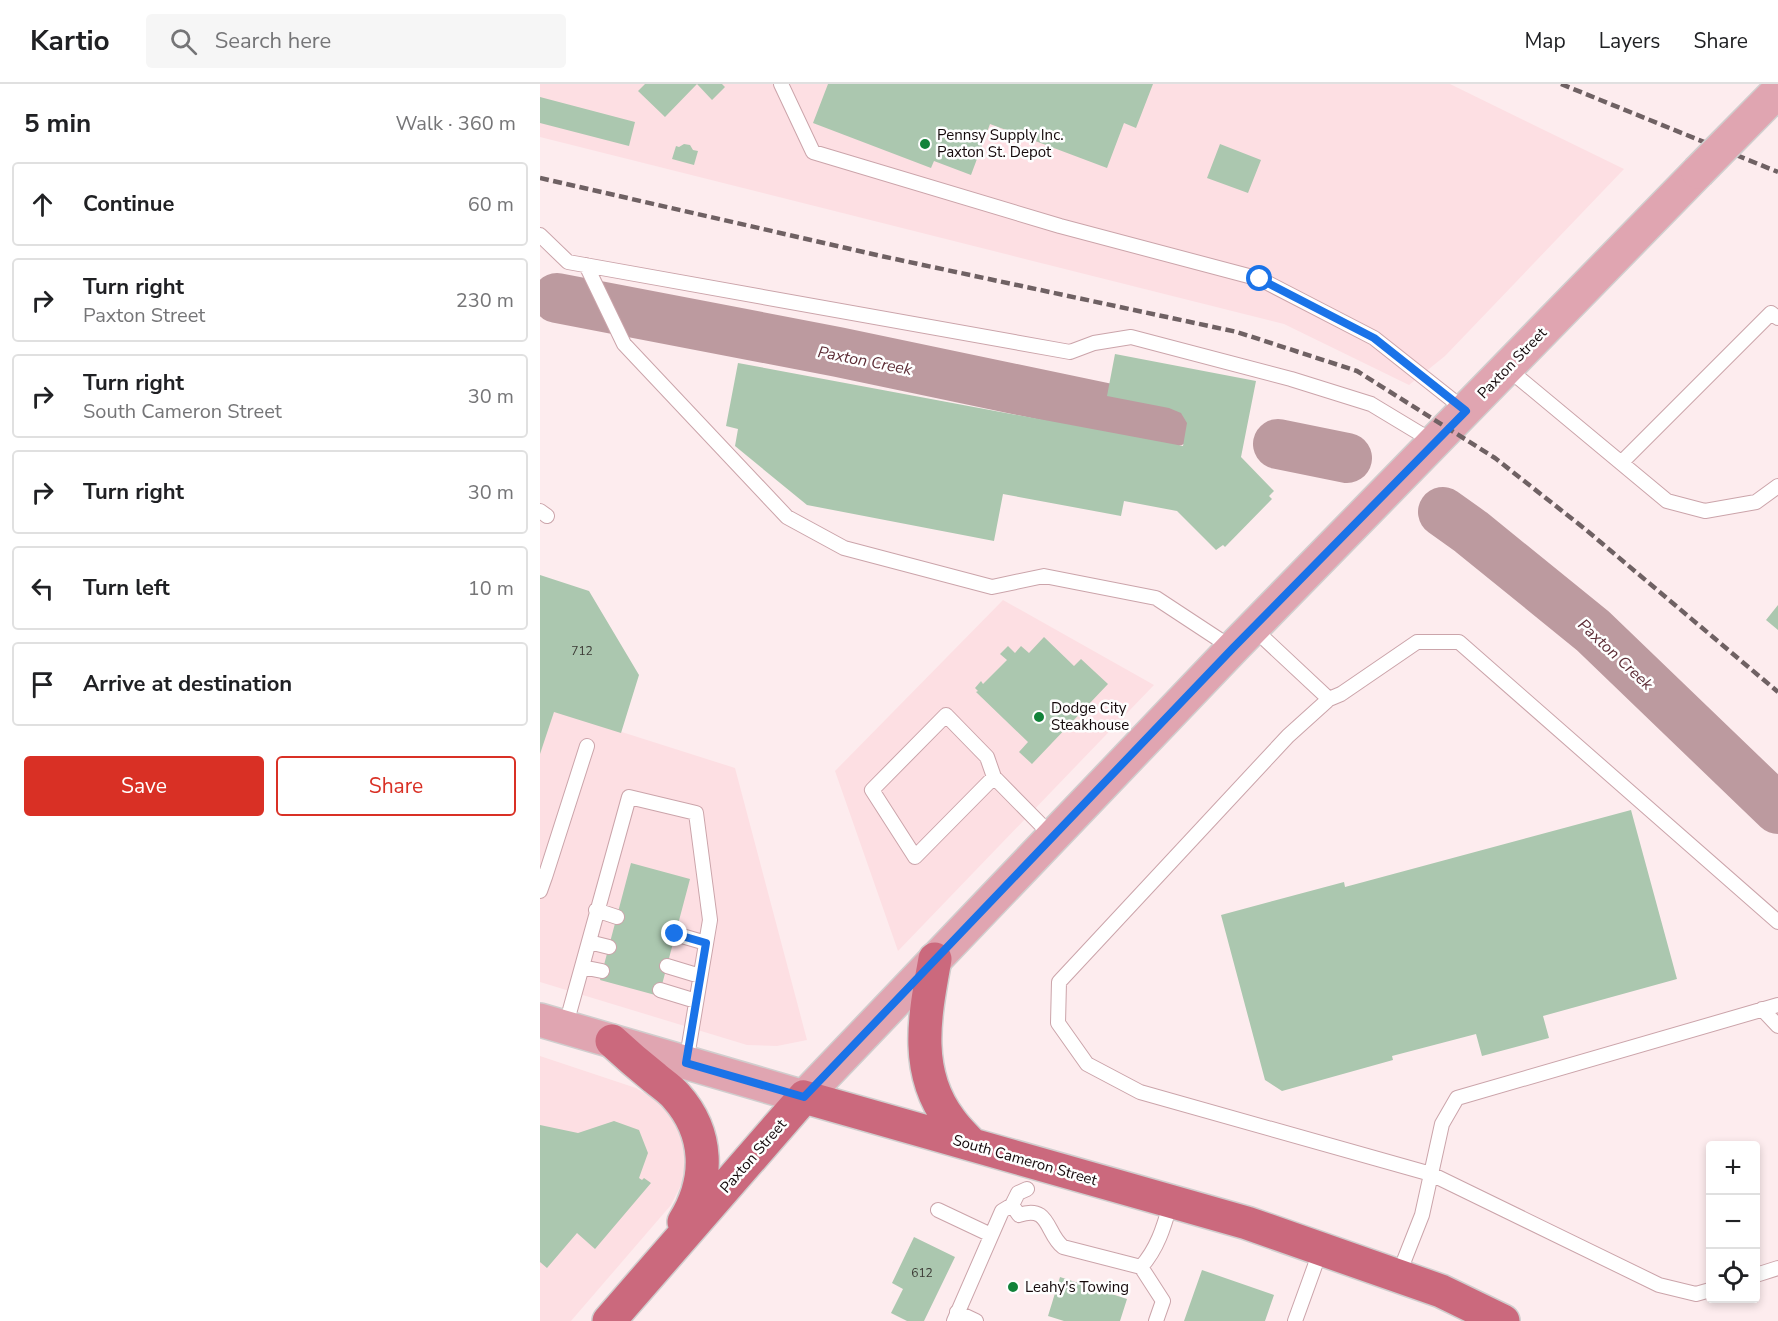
<!DOCTYPE html>
<meta charset="utf-8">
<style>
body{margin:0;font-family:"Nunito Sans",sans-serif;background:#f6f6f6;color:#202124}
.controls{position:absolute;right:18px;bottom:18px;display:grid;overflow:hidden;border-radius:6px;box-shadow:0 3px 9px #0003}
.controls button{width:54px;height:54px;display:grid;place-items:center;padding:0;border:0;border-bottom:2px solid #e0e0e0;background:#fff;color:#202124;font:30px sans-serif}
.stop{position:absolute;width:18px;height:18px;margin:-14px;border:4px solid #1a73e8;border-radius:50%;background:#fff}
.stop.end{background:#1a73e8;border-color:#fff;box-shadow:0 2px 6px #0008}
.list{margin:0;padding:0;list-style:none}
h2{display:flex;justify-content:space-between;align-items:center;height:78px;margin:0;padding:0 24px;font-size:26px}
h2 small{font-size:20px;font-weight:400;color:#757577}
.list li{display:grid;grid-template-columns:39px 1fr auto;gap:18px;align-items:center;box-sizing:border-box;height:84px;margin:0 12px 12px;padding:0 12px;border:2px solid #e0e0e0;border-radius:6px}
.list b{display:block;font-size:22px;white-space:nowrap}
.list p{margin:0;font-size:20px;white-space:nowrap;color:#757577}
.list em{font-size:20px;font-style:normal;color:#757577}
.actions{display:flex;gap:12px;padding:18px 24px}
.actions a{flex:1;padding:14px 0;border:2px solid #d93025;border-radius:6px;text-align:center;font-size:21px;color:#d93025}
.actions .main{background:#d93025;color:#fff}
.icon{flex:none;width:33px;height:33px;fill:none;stroke:currentColor;stroke-width:2;stroke-linecap:round;stroke-linejoin:round}
.map{position:relative;flex:none;width:1238px;height:1237px;overflow:hidden}
header{display:flex;align-items:center;gap:36px;box-sizing:border-box;height:84px;padding:0 30px;background:#fff;border-bottom:2px solid #e0e0e0}
header strong{font-size:28px}
nav{display:flex;gap:33px;margin-inline-start:auto;font-size:21px}
.search{width:420px;height:54px;background:#f6f6f6;display:flex;align-items:center;gap:15px;box-sizing:border-box;padding:0 21px;border-radius:6px;color:#757577;font-size:22px}
main{display:flex}
aside{flex:1;background:#fff}
.map>svg:first-child{display:block}
.built{fill:#fddfe3}
.lines{fill:none;stroke-linecap:round;stroke-linejoin:round}
.river{stroke:#bc9a9f;stroke-width:50}
.building{fill:#abc7af}
.lane-casing{stroke:#cba4aa;stroke-width:16}
.primary-casing{stroke:#d0cece;stroke-width:36}
.highway-casing{stroke:#d0cece;stroke-width:36}
.lane{stroke:#fff;stroke-width:14}
.primary{stroke:#e0a5b1;stroke-width:33}
.highway{stroke:#cb697d;stroke-width:33}
.rail{stroke:#6f6163;stroke-width:4.5;stroke-dasharray:9 4.5;stroke-linecap:butt}
.primary-bridge-casing{stroke:#d0cece;stroke-width:36;stroke-linecap:butt}
.primary-bridge{stroke:#e0a5b1;stroke-width:33}
.route{stroke:#1a73e8;stroke-width:8}
.poi-dot{fill:#118239;stroke:#fefefe;stroke-width:2}
.labels{text-anchor:middle;stroke-width:5;stroke-linejoin:round;paint-order:stroke}
.number-label{font-size:12px;fill:#3a3833}
.poi-label{font-size:15px;fill:#14080a;stroke:#fefefe;text-anchor:start}
.street-label{font-size:15px;fill:#14080a;stroke:#fefefe}
.water-label{font-size:16px;font-style:italic;fill:#5d2d36;stroke:#fefefe}
</style>
<header>
<strong>Kartio</strong>
<div class="search"><svg class="icon" aria-label="search" viewBox="0 0 24 24"><circle cx="10" cy="10" r="6"/><path d="M15 15l6 6"/></svg>Search here</div>
<nav><a>Map</a><a>Layers</a><a>Share</a></nav>
</header>
<main>
<aside>
<h2>5 min<small>Walk · 360 m</small></h2>
<ul class="list">
<li><svg class="icon" aria-label="ahead" viewBox="0 0 24 24"><path d="M12 20V5M6 11l6-6 6 6"/></svg><div><b>Continue</b></div><em>60 m</em></li>
<li><svg class="icon" aria-label="right" viewBox="0 0 24 24"><path d="M7 20v-9h11M14 6l5 5-5 5"/></svg><div><b>Turn right</b><p>Paxton Street</p></div><em>230 m</em></li>
<li><svg class="icon" aria-label="right" viewBox="0 0 24 24"><path d="M7 20v-9h11M14 6l5 5-5 5"/></svg><div><b>Turn right</b><p>South Cameron Street</p></div><em>30 m</em></li>
<li><svg class="icon" aria-label="right" viewBox="0 0 24 24"><path d="M7 20v-9h11M14 6l5 5-5 5"/></svg><div><b>Turn right</b></div><em>30 m</em></li>
<li><svg class="icon" aria-label="left" viewBox="0 0 24 24"><path d="M17 20v-9H6M10 6l-5 5 5 5"/></svg><div><b>Turn left</b></div><em>10 m</em></li>
<li><svg class="icon" aria-label="arrive" viewBox="0 0 24 24"><path d="M6 21V4h12l-3 4 3 4H6"/></svg><div><b>Arrive at destination</b></div></li>
</ul>
<div class="actions"><a class="main">Save</a><a>Share</a></div>
</aside>
<div class="map">
<svg width="1238" height="1237" viewBox="0 0 1238 1237">
<rect width="100%" height="100%" fill="#fdecee"/>
<!-- built -->
<path class="built" d="M 0,0 L 910,0 L 1084,85 L 905,272 L 869,301 L 744,240 L 0,53 Z
M 463,516 L 614,601 L 358,867 L 295,687 Z
M 0,622 L 195,684 L 267,956 L 237,962 L 207,961 L 0,898 Z
M 0,972 L 96,1004 L 125,1022 L 139,1042 L 146,1067 L 145,1093 L 131,1121 L 31,1237 L 0,1237 Z"/>
<g class="lines">
<!-- river -->
<path class="river" d="M 17,214 L 298,268 L 632,338
M 738,360 L 807,374
M 903,428 L 931,448 L 1053,547 L 1238,725"/>
</g>
<!-- building -->
<path class="building" d="M 105,0 L 182,0 L 185,3 L 172,16 L 157,0 L 125,33 L 98,7 Z
M 288,0 L 613,0 L 596,44 L 584,39 L 567,84 L 450,40 L 431,91 L 394,77 L 391,84 L 273,39 Z
M 0,13 L 95,38 L 89,62 L 0,39 Z
M 144,60 L 150,61 L 153,66 L 158,67 L 154,81 L 132,75 L 136,62 L 139,63 Z
M 680,60 L 721,76 L 708,109 L 667,94 Z
M 575,270 L 716,297 L 701,373 L 734,407 L 729,412 L 732,415 L 685,463 L 683,461 L 676,466 L 637,427 L 584,417 L 581,432 L 463,410 L 454,457 L 267,421 L 195,362 L 198,345 L 186,342 L 198,279 L 643,362 L 647,339 L 641,329 L 629,324 L 567,312 Z
M 0,491 L 49,507 L 99,591 L 81,649 L 14,628 L 0,670 Z
M 1238,521 L 1238,546 L 1226,536 Z
M 504,553 L 534,582 L 541,575 L 568,600 L 492,680 L 479,668 L 488,658 L 436,608 L 438,607 L 435,604 L 441,597 L 443,600 L 467,576 L 460,570 L 468,562 L 475,569 L 481,562 L 489,569 Z
M 1091,726 L 1137,895 L 1003,932 L 1009,954 L 942,972 L 936,950 L 852,972 L 853,976 L 742,1007 L 725,996 L 681,831 L 804,798 L 805,803 Z
M 91,779 L 150,795 L 119,912 L 60,896 Z
M 74,1037 L 99,1046 L 108,1069 L 99,1094 L 102,1096 L 104,1094 L 111,1099 L 55,1165 L 37,1149 L 7,1184 L 0,1178 L 0,1041 L 38,1049 Z
M 374,1153 L 415,1173 L 384,1237 L 367,1237 L 351,1229 L 363,1205 L 352,1199 Z
M 662,1186 L 734,1211 L 725,1237 L 644,1237 Z
M 520,1193 L 587,1215 L 580,1237 L 524,1237 L 508,1232 Z"/>
<g class="lines">
<!-- lane casing -->
<g class="lane-casing">
<path id="lane" d="M 241,0 L 273,68 L 520,142 L 720,195 L 834,254 L 925,326
M 0,151 L 28,178 L 530,268 L 554,259 L 591,253 L 751,295 L 831,320 L 894,358
M 46,181 L 84,260 L 247,433 L 304,464 L 452,503 L 504,492 L 616,514 L 692,564
M 967,284 L 1127,417 L 1165,427 L 1216,418 L 1238,402
M 1082,378 L 1231,229 L 1238,234
M 0,427 L 7,432
M 713,544 L 789,615 L 801,610 L 877,558 L 919,558 L 1238,838
M 789,615 L 748,652 L 519,898 L 518,939 L 547,980 L 600,1008 L 891,1090 L 1119,1201 L 1156,1210 L 1170,1206
M 454,693 L 375,773 L 332,706 L 406,631 L 447,673 L 454,693 L 513,753
M 0,792 L 5,793 L 0,807
M 5,793 L 47,662
M 56,826 L 77,833
M 135,850 L 166,859
M 49,858 L 69,863
M 127,882 L 160,892
M 42,883 L 62,887
M 120,906 L 156,917
M 1222,925 L 1238,942
M 25,944 L 89,713 L 156,729 L 170,836 L 146,979
M 472,1121 L 479,1131 C 510,1120 506,1150 523,1163 L 601,1183 C 618,1164 624,1142 631,1118
M 398,1126 L 451,1151
M 601,1183 L 623,1217 L 616,1237
M 1216,1191 L 1238,1184
M 858,1192 L 882,1131 L 902,1040 L 917,1014 L 1238,921
M 417,1228 L 436,1237
M 414,1237 L 462,1127 L 472,1121 L 478,1109 L 487,1105
M 755,1237 L 781,1165"/>
</g>
<!-- primary casing -->
<g class="primary-casing">
<path id="primary" d="M 0,936 L 264,1013 L 693,564 L 1158,88"/>
</g>
<!-- highway casing -->
<g class="highway-casing">
<path id="highway" d="M 395,875 C 385,930 373,987 410,1036 C 416,1045 424,1052 431,1060
M 72,957 C 86,970 100,982 115,994 C 122,1000 130,1005 136,1012 C 169,1049 170,1096 144,1138
M 69,1237 L 264,1013 L 707,1139 L 901,1207 L 963,1237"/>
</g>
<!-- lane -->
<use href="#lane" class="lane"/>
<!-- primary -->
<use href="#primary" class="primary"/>
<!-- highway -->
<use href="#highway" class="highway"/>
<!-- rail -->
<path class="rail" d="M 1021,0 L 1238,88
M 0,94 L 341,172 L 697,248 L 817,287 L 955,374 L 1045,445 L 1238,608"/>
<!-- primary-bridge casing -->
<g class="primary-bridge-casing">
<path id="primary-bridge" d="M 1158,88 L 1238,7"/>
</g>
<!-- primary-bridge -->
<use href="#primary-bridge" class="primary-bridge"/>
</g>
<g class="lines">
<!-- route -->
<path class="route" d="M 135,850 L 166,859 L 146,979 L 264,1013 L 693,564 L 926,327 L 834,254 L 720,195"/>
</g>
<!-- markers -->
<g class="poi-dot">
<circle cx="385" cy="60" r="6"/>
<circle cx="499" cy="633" r="6"/>
<circle cx="473" cy="1203" r="6"/>
</g>
<g class="labels">
<!-- number labels -->
<g class="number-label">
<text x="42" y="571">712</text>
<text x="382" y="1193">612</text>
</g>
<!-- poi labels -->
<g class="poi-label">
<text x="397" y="56">Pennsy Supply Inc.<tspan x="397" dy="17">Paxton St. Depot</tspan></text>
<text x="511" y="629">Dodge City<tspan x="511" dy="17">Steakhouse</tspan></text>
<text x="485" y="1208">Leahy's Towing</text>
</g>
<!-- street labels -->
<g class="street-label">
<text transform="translate(972 279) rotate(-46)" y="5">Paxton Street</text>
<text transform="translate(213 1072) rotate(-49)" y="5">Paxton Street</text>
<text transform="translate(485 1076) rotate(16)" y="5">South Cameron Street</text>
</g>
<!-- water labels -->
<g class="water-label">
<text transform="translate(325 276) rotate(11)" y="6">Paxton Creek</text>
<text transform="translate(1076 570) rotate(43)" y="6">Paxton Creek</text>
</g>
</g>
</svg>
<div class="controls">
<button>+</button>
<button>−</button>
<button><svg class="icon" aria-label="locate" viewBox="0 0 24 24"><circle cx="12" cy="12" r="6"/><path d="M12 2v4M12 18v4M2 12h4M18 12h4"/></svg></button>
</div>
<div class="stop" style="left:720px;top:195px"></div>
<div class="stop end" style="left:135px;top:850px"></div>
</div>
</main>
